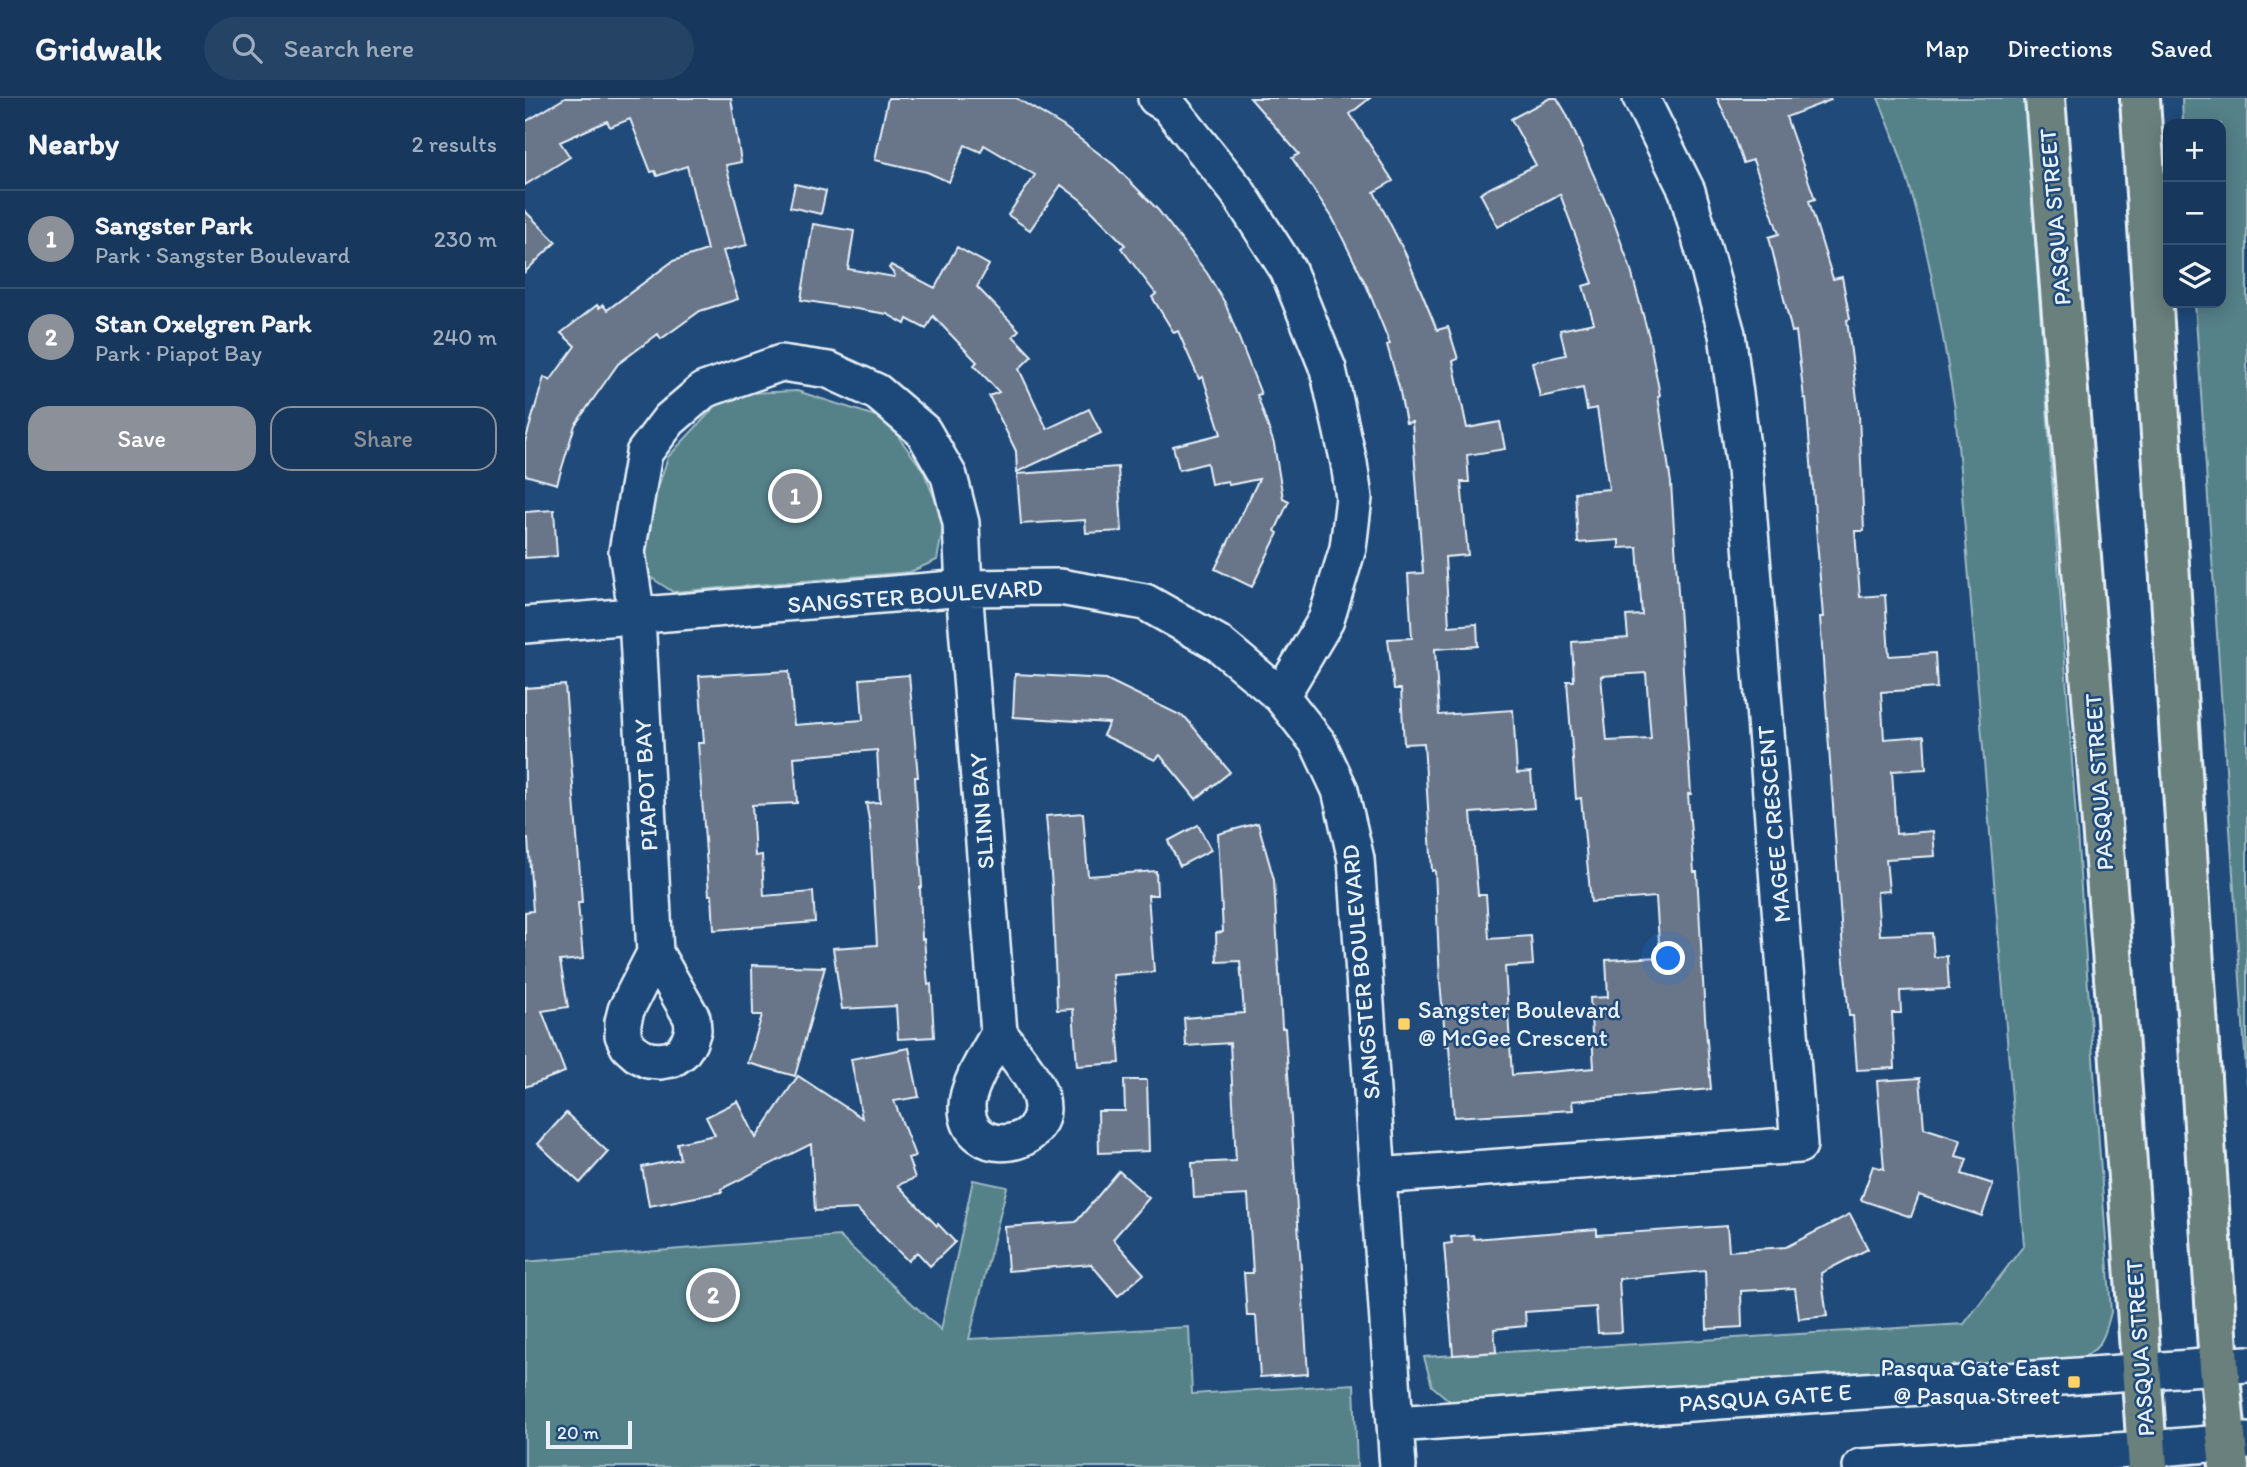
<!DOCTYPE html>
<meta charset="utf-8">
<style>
body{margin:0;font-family:Itim,sans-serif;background:#244365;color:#f1f3f6}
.controls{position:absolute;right:21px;top:21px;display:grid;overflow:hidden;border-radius:14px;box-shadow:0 4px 18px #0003}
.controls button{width:63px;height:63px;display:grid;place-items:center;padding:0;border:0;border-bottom:2px solid #365272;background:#17385c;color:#f1f3f6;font:35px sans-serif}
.scale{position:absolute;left:21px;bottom:18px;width:86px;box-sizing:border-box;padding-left:7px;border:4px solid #e8f1f8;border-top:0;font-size:19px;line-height:24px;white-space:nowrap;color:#e8f1f8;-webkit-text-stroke:5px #1f4a7a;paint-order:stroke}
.you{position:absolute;left:1144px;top:861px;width:24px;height:24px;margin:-18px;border:5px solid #fff;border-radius:50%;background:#1a73e8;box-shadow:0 0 0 10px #1a73e833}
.badge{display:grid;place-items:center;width:46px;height:46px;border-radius:50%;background:#8c9099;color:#fff;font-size:23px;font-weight:700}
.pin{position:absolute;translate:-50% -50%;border:4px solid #fff;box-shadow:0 2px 7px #0006}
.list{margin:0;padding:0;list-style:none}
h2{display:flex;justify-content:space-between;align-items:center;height:91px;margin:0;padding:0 28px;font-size:30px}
h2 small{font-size:23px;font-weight:400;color:#9eacbb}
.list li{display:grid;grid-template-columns:46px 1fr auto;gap:21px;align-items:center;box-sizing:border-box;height:98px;padding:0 28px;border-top:2px solid #365272}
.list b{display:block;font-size:26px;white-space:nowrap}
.list p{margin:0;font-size:23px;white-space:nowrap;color:#9eacbb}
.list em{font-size:23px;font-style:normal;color:#9eacbb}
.actions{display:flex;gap:14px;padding:21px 28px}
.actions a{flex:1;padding:16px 0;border:2px solid #8c9099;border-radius:21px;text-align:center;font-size:24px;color:#8c9099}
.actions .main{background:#8c9099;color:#fff}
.icon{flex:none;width:38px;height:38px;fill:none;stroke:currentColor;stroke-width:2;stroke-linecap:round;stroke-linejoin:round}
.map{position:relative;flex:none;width:1722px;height:1369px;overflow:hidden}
header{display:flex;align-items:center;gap:42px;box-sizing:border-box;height:98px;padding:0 35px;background:#17385c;border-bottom:2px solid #365272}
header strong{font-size:33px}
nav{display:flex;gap:38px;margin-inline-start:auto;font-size:24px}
.search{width:490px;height:63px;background:#244365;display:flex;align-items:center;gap:18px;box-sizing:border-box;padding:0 24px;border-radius:38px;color:#9eacbb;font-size:26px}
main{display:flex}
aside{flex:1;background:#17385c}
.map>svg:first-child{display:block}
.green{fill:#548189;stroke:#9eb9c0;stroke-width:2}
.building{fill:#697488;stroke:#e8f1f8;stroke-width:2;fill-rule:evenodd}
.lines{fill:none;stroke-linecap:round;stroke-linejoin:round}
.minor-casing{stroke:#e8f1f8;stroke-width:40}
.major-casing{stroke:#e8f1f8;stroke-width:44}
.minor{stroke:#1f4a7a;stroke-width:35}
.major{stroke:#6a807d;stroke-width:38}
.poi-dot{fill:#ffd166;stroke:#1f4a7a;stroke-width:2.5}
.labels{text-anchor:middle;stroke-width:5;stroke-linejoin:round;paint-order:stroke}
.street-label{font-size:24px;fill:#e8f1f8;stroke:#1f4a7a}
.poi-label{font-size:24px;fill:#e8f1f8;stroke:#1f4a7a;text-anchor:start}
</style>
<header>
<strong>Gridwalk</strong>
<div class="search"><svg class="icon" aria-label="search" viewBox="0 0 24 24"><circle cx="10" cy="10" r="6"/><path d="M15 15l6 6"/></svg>Search here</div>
<nav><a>Map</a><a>Directions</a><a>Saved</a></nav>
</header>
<main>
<aside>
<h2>Nearby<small>2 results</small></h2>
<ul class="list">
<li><span class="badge">1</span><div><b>Sangster Park</b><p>Park · Sangster Boulevard</p></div><em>230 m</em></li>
<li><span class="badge">2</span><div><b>Stan Oxelgren Park</b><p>Park · Piapot Bay</p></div><em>240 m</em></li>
</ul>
<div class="actions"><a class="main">Save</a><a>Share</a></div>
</aside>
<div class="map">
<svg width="1722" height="1369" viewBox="0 0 1722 1369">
<rect width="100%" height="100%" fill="#1f4a7a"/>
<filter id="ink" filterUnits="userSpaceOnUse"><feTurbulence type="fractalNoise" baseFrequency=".0143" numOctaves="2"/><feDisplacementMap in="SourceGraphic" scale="14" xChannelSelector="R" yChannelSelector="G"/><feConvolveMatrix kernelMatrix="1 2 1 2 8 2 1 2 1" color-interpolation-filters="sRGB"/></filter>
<g filter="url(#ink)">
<!-- green -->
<path class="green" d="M 1353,0 L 1500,0 L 1586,1214 C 1577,1248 1574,1254 1541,1266 L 926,1304 L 907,1288 L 899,1259 L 1439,1226 L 1499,1147 L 1430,311 C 1413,206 1396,99 1353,0 Z
M 1657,0 L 1722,0 L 1722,986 L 1670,205 L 1696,205 L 1696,26 L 1658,26 Z
M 272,293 L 360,321 L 398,372 L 419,424 L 412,462 L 385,474 L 148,494 L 119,475 L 118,436 L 143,359 L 202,296 Z
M 448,1082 L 482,1089 L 444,1241 L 664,1229 L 667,1296 L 829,1286 L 832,1369 L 0,1369 L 0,1164 L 314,1138 L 416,1232 Z"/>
<!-- building -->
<path class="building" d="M 40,0 L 206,0 L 216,64 L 201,67 L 222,147 L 198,153 L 213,201 L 175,213 L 136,241 L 133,236 L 93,266 L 50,327 L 32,386 L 0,377 L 0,344 L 19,279 L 25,283 L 50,248 L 36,235 L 72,207 L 74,210 L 78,207 L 82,212 L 148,163 L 182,152 L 162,68 L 132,78 L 130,73 L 126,74 L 105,21 L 85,29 L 82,23 L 35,44 L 45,59 L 0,87 L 0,24 Z
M 363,0 L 491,0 L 538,28 L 589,67 L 633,112 L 682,175 L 700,205 L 736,296 L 732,297 L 749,346 L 758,400 L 764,403 L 750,433 L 753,435 L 727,489 L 690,471 L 734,381 L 704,387 L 703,383 L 686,386 L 682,365 L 654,372 L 648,348 L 696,336 L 678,279 L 674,281 L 653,233 L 649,235 L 627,199 L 631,196 L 596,150 L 600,147 L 556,102 L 536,87 L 505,132 L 483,117 L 510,77 L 459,47 L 456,54 L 440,47 L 424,84 L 402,74 L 350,62 Z
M 725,0 L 845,0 L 825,16 L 868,83 L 849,94 L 882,159 L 912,232 L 923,229 L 933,261 L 928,263 L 942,330 L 975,324 L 980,351 L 942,357 L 944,384 L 936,384 L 943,457 L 920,459 L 924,528 L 952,526 L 953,548 L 910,551 L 914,617 L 988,612 L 992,675 L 1006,674 L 1009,710 L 946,715 L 953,797 L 961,797 L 964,841 L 1006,838 L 1008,867 L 980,869 L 987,977 L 1069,970 L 1065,900 L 1083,899 L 1081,862 L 1135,859 L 1131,799 L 1066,804 L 1056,700 L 1051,701 L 1042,583 L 1049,583 L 1047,544 L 1103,540 L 1101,518 L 1117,517 L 1112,449 L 1094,450 L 1094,442 L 1053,445 L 1050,394 L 1084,391 L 1072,310 L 1062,312 L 1058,290 L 1015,299 L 1007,264 L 1041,257 L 1035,232 L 1069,225 L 1058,188 L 1068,185 L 1035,96 L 973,129 L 955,95 L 1011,67 L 986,21 L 1025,0 L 1032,0 L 1041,15 L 1086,116 L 1105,169 L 1124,239 L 1135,297 L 1133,298 L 1146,385 L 1166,696 L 1163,696 L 1169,774 L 1172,774 L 1180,919 L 1186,991 L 1047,1003 L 1048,1012 L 929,1019 L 924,948 L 921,948 L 915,884 L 910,772 L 907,773 L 899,645 L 879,646 L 876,591 L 869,591 L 863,541 L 887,540 L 883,476 L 898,475 L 887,324 L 881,325 L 874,289 L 862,247 L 865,246 L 842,189 L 807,119 L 767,60 L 774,56 ZM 1121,575 L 1126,641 L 1082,643 L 1076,578 Z
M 1192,0 L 1305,0 L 1306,2 L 1261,19 L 1290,101 L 1284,103 L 1308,181 L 1317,179 L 1325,221 L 1322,222 L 1334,317 L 1339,433 L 1330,433 L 1335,499 L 1360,497 L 1364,558 L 1410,555 L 1412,590 L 1356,594 L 1359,641 L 1399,638 L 1401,671 L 1367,673 L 1371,736 L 1408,733 L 1410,758 L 1361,761 L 1364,793 L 1352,794 L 1355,837 L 1407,835 L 1409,859 L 1422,858 L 1424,891 L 1375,893 L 1376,915 L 1367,915 L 1370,970 L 1332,972 L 1328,918 L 1324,918 L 1318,853 L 1295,519 L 1298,519 L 1281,300 L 1279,300 L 1271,233 L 1267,234 L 1244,139 L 1254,136 L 1228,62 L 1218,65 L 1204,26 Z
M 270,86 L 301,93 L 296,116 L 265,109 Z
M 0,113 L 31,144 L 0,174 Z
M 288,126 L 329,133 L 323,171 L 369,179 L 370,177 L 364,170 L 366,167 L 410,190 L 432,149 L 464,167 L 452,189 L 494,232 L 488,238 L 507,258 L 494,271 L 522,331 L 564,311 L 576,335 L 492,374 L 491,353 L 464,298 L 474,294 L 449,267 L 452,264 L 408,218 L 401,231 L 382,221 L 380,226 L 362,216 L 276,202 Z
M 593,369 L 597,433 L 561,435 L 560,422 L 496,426 L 492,376 Z
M 29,412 L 32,458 L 0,460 L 0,414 Z
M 264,573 L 269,627 L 338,622 L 335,581 L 384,577 L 393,679 L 390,679 L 397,789 L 395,789 L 397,841 L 399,841 L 403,887 L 406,886 L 409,939 L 373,941 L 371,908 L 317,911 L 308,850 L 352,847 L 345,727 L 341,705 L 355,704 L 352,652 L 269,659 L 272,705 L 227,707 L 230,758 L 237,757 L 239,798 L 288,794 L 290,824 L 189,832 L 187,797 L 184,797 L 173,645 L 179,645 L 174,578 Z
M 490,576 L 581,581 L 661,620 L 705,674 L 671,701 L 635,657 L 630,662 L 578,637 L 584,625 L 488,619 Z
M 40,587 L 56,789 L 57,805 L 53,805 L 58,861 L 35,863 L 43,909 L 17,913 L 40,974 L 0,989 L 0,814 L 8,813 L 3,741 L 0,741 L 0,590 Z
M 558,715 L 563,778 L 631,773 L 632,797 L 623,797 L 629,874 L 588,877 L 595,965 L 552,968 L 548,911 L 532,912 L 527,788 L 521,718 Z
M 733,725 L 749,782 L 757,930 L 760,930 L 783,1276 L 735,1279 L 731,1218 L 722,1218 L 719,1175 L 728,1175 L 723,1097 L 669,1100 L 667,1065 L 711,1063 L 705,945 L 661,948 L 659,920 L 719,915 L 715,863 L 692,864 L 691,835 L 698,834 L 693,736 Z
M 673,727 L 686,752 L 655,768 L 643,743 Z
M 227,867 L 300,869 L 270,978 L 223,965 L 237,917 L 228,917 Z
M 384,950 L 394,999 L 369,1003 L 390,1058 L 383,1060 L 390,1080 L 373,1087 L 412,1128 L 413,1126 L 430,1144 L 405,1168 L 392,1154 L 383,1163 L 332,1111 L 290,1113 L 286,1046 L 196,1091 L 197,1094 L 124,1108 L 117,1069 L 155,1061 L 152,1045 L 190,1037 L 181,1019 L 213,1003 L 231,1040 L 273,978 L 337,1020 L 326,961 Z
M 1395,980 L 1399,1030 L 1436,1042 L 1431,1058 L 1442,1061 L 1437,1076 L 1468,1086 L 1457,1118 L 1394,1097 L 1386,1119 L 1336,1102 L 1348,1068 L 1359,1071 L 1352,983 Z
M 599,982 L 622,982 L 624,1053 L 574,1055 L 573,1013 L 600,1013 Z
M 41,1015 L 83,1054 L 55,1085 L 13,1046 Z
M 594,1073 L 624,1100 L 588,1141 L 619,1176 L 593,1198 L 566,1166 L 483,1173 L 480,1129 L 551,1124 Z
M 1325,1116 L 1343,1151 L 1296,1175 L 1302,1218 L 1274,1221 L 1270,1190 L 1216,1193 L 1217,1229 L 1182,1231 L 1180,1173 L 1094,1181 L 1097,1234 L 1073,1235 L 1071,1209 L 1000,1214 L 1001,1228 L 969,1231 L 971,1254 L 928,1257 L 919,1146 L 927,1145 L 926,1139 L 948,1137 L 949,1141 L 1072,1131 L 1072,1137 L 1202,1128 L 1204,1153 L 1261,1149 Z"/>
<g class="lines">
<!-- minor casing -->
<g class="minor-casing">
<path id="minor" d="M 631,0 L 643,7 L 712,93 L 763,172 L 803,271 L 824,365 L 829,400 L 823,450 L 801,522 L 756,598
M 0,527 L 439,490 L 535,489 L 620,504 L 693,545 L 756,598 L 793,645 L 815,692 L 831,761 L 873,1369
M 130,855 L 101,912 L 98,924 L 98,937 L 103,948 L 112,956 L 123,962 L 135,963 L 147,961 L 157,954 L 164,944 L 168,932 L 167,920 L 130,855 L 112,519 L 102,454 L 119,355 L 144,322 L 179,292 L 256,265 L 304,272 L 352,294 L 398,333 L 424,378 L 436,425 L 439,490 L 474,935 C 487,954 508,976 515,998 C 531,1051 441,1065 442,1008 C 442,987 464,954 474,935
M 852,1078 L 1274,1047 L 1220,371 L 1202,236 L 1162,93 L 1116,0
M 870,1326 L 1722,1266
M 1336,1369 L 1622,1351 L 1722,1343"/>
</g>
<!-- major casing -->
<g class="major-casing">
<path id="major" d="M 1520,0 L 1590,892 L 1623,1369
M 1615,0 L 1694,1268 L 1704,1369"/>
</g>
<!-- minor -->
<use href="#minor" class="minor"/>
<!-- major -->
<use href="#major" class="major"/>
</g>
</g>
<!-- markers -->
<g class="poi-dot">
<rect x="872" y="919" width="14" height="14" rx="3.5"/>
<rect x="1542" y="1277" width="14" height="14" rx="3.5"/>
</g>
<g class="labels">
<!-- street labels -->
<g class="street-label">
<text transform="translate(1530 119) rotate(-95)" y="8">PASQUA STREET</text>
<text transform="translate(390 498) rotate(-4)" y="8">SANGSTER BOULEVARD</text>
<text transform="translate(1574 684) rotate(-94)" y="8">PASQUA STREET</text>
<text transform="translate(121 687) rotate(-93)" y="8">PIAPOT BAY</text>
<text transform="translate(457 713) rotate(-94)" y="8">SLINN BAY</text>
<text transform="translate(1249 726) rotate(-95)" y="8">MAGEE CRESCENT</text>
<text transform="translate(836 874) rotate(-95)" y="8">SANGSTER BOULEVARD</text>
<text transform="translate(1615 1250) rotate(-94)" y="8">PASQUA STREET</text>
<text transform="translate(1240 1300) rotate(-4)" y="8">PASQUA GATE E</text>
</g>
<!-- poi labels -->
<g class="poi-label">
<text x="893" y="920">Sangster Boulevard<tspan x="893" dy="28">@ McGee Crescent</tspan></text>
<text x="1535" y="1278" text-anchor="end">Pasqua Gate East<tspan x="1535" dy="28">@ Pasqua Street</tspan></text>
</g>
</g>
</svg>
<div class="controls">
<button>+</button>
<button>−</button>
<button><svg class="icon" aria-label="layers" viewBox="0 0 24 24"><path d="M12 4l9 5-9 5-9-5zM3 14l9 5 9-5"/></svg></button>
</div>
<div class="scale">20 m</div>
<div class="you"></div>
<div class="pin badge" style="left:270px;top:398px">1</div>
<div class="pin badge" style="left:188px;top:1197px">2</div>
</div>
</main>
